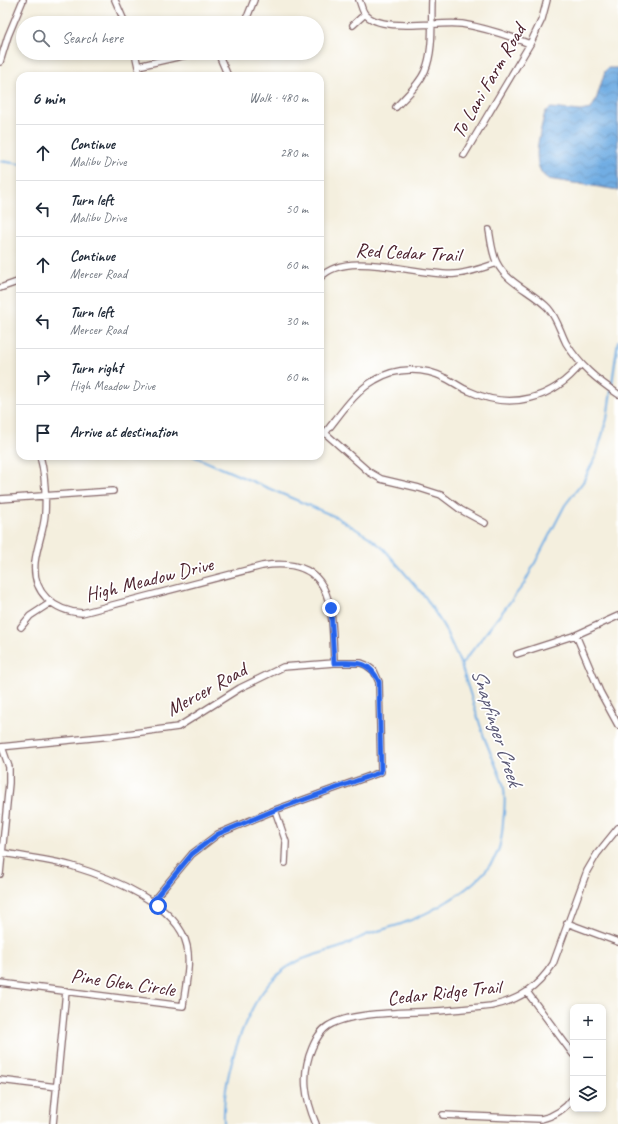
<!DOCTYPE html>
<meta charset="utf-8">
<style>
body{margin:0;font-family:Caveat,sans-serif;background:#f6f6f7;color:#1f2937}
.controls{position:absolute;right:12px;bottom:12px;display:grid;overflow:hidden;border-radius:8px;box-shadow:0 2px 6px #0003}
.controls button{width:36px;height:36px;display:grid;place-items:center;padding:0;border:0;border-bottom:1px solid #e0e1e3;background:#fff;color:#1f2937;font:20px sans-serif}
.stop{position:absolute;width:12px;height:12px;margin:-9px;border:3px solid #2563eb;border-radius:50%;background:#fff}
.stop.end{background:#2563eb;border-color:#fff;box-shadow:0 1px 4px #0008}
.list{margin:0;padding:0;list-style:none}
h2{display:flex;justify-content:space-between;align-items:center;height:52px;margin:0;padding:0 16px;font-size:17px}
h2 small{font-size:13px;font-weight:400;color:#747a83}
.list li{display:grid;grid-template-columns:26px 1fr auto;gap:12px;align-items:center;box-sizing:border-box;height:56px;padding:0 16px;border-top:1px solid #e0e1e3}
.list b{display:block;font-size:15px;white-space:nowrap}
.list p{margin:0;font-size:13px;white-space:nowrap;color:#747a83}
.list em{font-size:13px;font-style:normal;color:#747a83}
.icon{flex:none;width:22px;height:22px;fill:none;stroke:currentColor;stroke-width:2;stroke-linecap:round;stroke-linejoin:round}
.map{position:relative;flex:none;width:618px;height:1124px;overflow:hidden}
.search{position:absolute;background:#fff;box-shadow:0 2px 6px #0003;left:16px;top:16px;width:308px;height:44px;display:flex;align-items:center;gap:10px;box-sizing:border-box;padding:0 14px;border-radius:22px;color:#747a83;font-size:15px}
.panel{position:absolute;background:#fff;box-shadow:0 2px 6px #0003;left:16px;top:72px;width:308px;height:388px;border-radius:12px}
.map>svg:first-child{display:block}
.water{fill:url(#water-waves);stroke:#5e6687}
.lines{fill:none;stroke-linecap:round;stroke-linejoin:round}
.stream{stroke:#71ade3;stroke-width:2}
.minor-casing{stroke:#86686a;stroke-width:8}
.minor{stroke:#fff;stroke-width:5.5}
.route{stroke:#2563eb;stroke-width:5}
.labels{text-anchor:middle;stroke-width:3.5;stroke-linejoin:round;paint-order:stroke}
.street-label{font-size:20px;fill:#4a1f2b;stroke:#fff}
.water-label{font-size:21px;font-style:italic;fill:#5a5875;stroke:#fff}
</style>
<div class="map">
<svg width="618" height="1124" viewBox="0 0 618 1124">
<defs>
<pattern id="water-waves" width="16" height="10" patternUnits="userSpaceOnUse"><rect width="16" height="10" fill="#71ade3"/><path d="M0 5q4-4 8 0t8 0" fill="none" stroke="#5f8cb8"/></pattern>
</defs>
<rect width="100%" height="100%" fill="#fff"/>
<filter id="ink" filterUnits="userSpaceOnUse"><feTurbulence type="fractalNoise" baseFrequency=".025" numOctaves="2"/><feDisplacementMap in="SourceGraphic" scale="8" xChannelSelector="R" yChannelSelector="G"/><feConvolveMatrix kernelMatrix="1 2 1 2 8 2 1 2 1" color-interpolation-filters="sRGB"/></filter>
<filter id="wash" filterUnits="userSpaceOnUse"><feTurbulence type="fractalNoise" baseFrequency=".012" numOctaves="4" result="noise"/><feDisplacementMap in="SourceGraphic" scale="16" xChannelSelector="R" yChannelSelector="G"/><feGaussianBlur stdDeviation="0.9" result="paint"/><feColorMatrix in="noise" values="0 0 0 0 0 0 0 0 0 0 0 0 0 0 0 0 0 1.4 0 .05"/><feComposite in="paint" operator="in"/></filter>
<g filter="url(#wash)">
<rect width="100%" height="100%" fill="#f4efde"/>
<!-- water -->
<path class="water" d="M 608,68 L 618,68 L 618,190 L 548,179 C 528,166 541,131 545,112 L 551,108 L 580,111 L 591,109 L 596,100 L 605,71 Z"/>
<g class="lines">
<!-- stream -->
<path class="stream" d="M 0,161 L 20,164
M 193,456 L 336,517 L 369,537 L 384,549 L 426,598 L 444,627 L 461,665 L 484,737 L 503,783 C 506,796 505,808 503,822 C 502,835 501,848 494,859 C 477,888 431,913 401,924 C 390,928 379,930 369,934 C 360,937 351,943 341,947 C 320,954 299,957 281,972 C 244,1002 222,1078 224,1124
M 461,665 L 524,584 L 565,505 L 583,482 L 596,456 L 607,419 L 618,341"/>
</g>
</g>
<g filter="url(#ink)">
<g class="lines">
<!-- minor casing -->
<g class="minor-casing">
<path id="minor" d="M 115,0 L 125,23
M 359,0 C 361,4 362,11 365,14 C 381,33 438,21 462,24 C 486,28 507,35 530,44
M 243,23 L 248,15 L 254,0
M 353,25 L 365,14
M 135,53 L 140,76
M 218,53 L 228,76
M 0,62 L 8,36 L 23,0
M 138,66 L 195,53
M 396,107 C 406,96 419,85 425,71 C 434,50 431,22 432,0
M 464,155 L 530,44 L 542,19 L 547,0
M 489,230 C 491,240 492,254 497,263 C 507,283 533,292 548,308 C 557,318 560,331 566,343 C 580,366 596,379 618,394
M 320,278 C 346,248 419,277 455,274 C 469,273 483,268 497,263
M 0,288 L 20,281
M 320,431 L 325,433 L 369,472 L 381,479 L 419,488 L 441,495 L 461,510 L 485,523
M 325,433 C 340,415 354,392 375,380 C 396,367 424,367 445,378 C 454,382 461,388 469,391 C 511,411 553,399 581,364
M 40,456 C 45,474 46,495 45,514 C 44,530 37,545 35,562 C 32,592 53,611 82,613 L 262,566 C 335,555 332,609 334,663
M 0,499 L 113,491
M 21,627 L 30,616 L 50,603
M 576,635 L 600,692 L 618,725
M 517,654 L 576,635 L 618,616
M 0,747 L 112,736 L 178,727 L 240,688 L 283,667 L 334,663 L 361,663 L 366,665 L 374,671 L 379,682 L 381,772 L 275,810 L 218,834 L 192,854 L 153,901
M 275,810 L 286,842 L 285,863
M 0,874 L 9,783 L 9,767 L 2,747
M 567,923 L 618,942
M 0,983 L 183,1006 C 185,987 191,965 187,946 C 178,904 109,877 72,866 C 50,860 26,857 3,853
M 527,992 L 573,1054
M 0,1080 L 57,1087
M 443,1115 L 541,1119 C 555,1116 565,1109 573,1098
M 53,1124 L 66,991
M 316,1124 C 305,1098 301,1074 312,1048 C 316,1039 320,1031 328,1026 C 351,1011 409,1013 436,1011 C 455,1010 473,1008 491,1006 C 520,1000 537,988 553,964 L 587,871 L 597,854 L 618,828"/>
</g>
<!-- minor -->
<use href="#minor" class="minor"/>
</g>
</g>
<g class="lines" filter="url(#ink)">
<!-- route -->
<path class="route" d="M 158,906 L 153,901 L 192,854 L 218,834 L 275,810 L 381,772 L 379,682 C 369,659 356,663 334,663 L 331,608"/>
</g>
<g class="labels">
<!-- street labels -->
<g class="street-label">
<text transform="translate(488 81) rotate(-60)" y="7">To Lani Farm Road</text>
<text transform="translate(408 252) rotate(3)" y="7">Red Cedar Trail</text>
<text transform="translate(149 579) rotate(-14)" y="7">High Meadow Drive</text>
<text transform="translate(206 689) rotate(-29)" y="7">Mercer Road</text>
<text transform="translate(123 982) rotate(8)" y="7">Pine Glen Circle</text>
<text transform="translate(444 992) rotate(-6)" y="7">Cedar Ridge Trail</text>
</g>
<!-- water labels -->
<g class="water-label">
<text transform="translate(497 727) rotate(72)" y="7">Snapfinger Creek</text>
</g>
</g>
</svg>
<div class="controls">
<button>+</button>
<button>−</button>
<button><svg class="icon" aria-label="layers" viewBox="0 0 24 24"><path d="M12 4l9 5-9 5-9-5zM3 14l9 5 9-5"/></svg></button>
</div>
<div class="stop" style="left:158px;top:906px"></div>
<div class="stop end" style="left:331px;top:608px"></div>
<div class="search"><svg class="icon" aria-label="search" viewBox="0 0 24 24"><circle cx="10" cy="10" r="6"/><path d="M15 15l6 6"/></svg>Search here</div>
<section class="panel">
<h2>6 min<small>Walk · 480 m</small></h2>
<ul class="list">
<li><svg class="icon" aria-label="ahead" viewBox="0 0 24 24"><path d="M12 20V5M6 11l6-6 6 6"/></svg><div><b>Continue</b><p>Malibu Drive</p></div><em>280 m</em></li>
<li><svg class="icon" aria-label="left" viewBox="0 0 24 24"><path d="M17 20v-9H6M10 6l-5 5 5 5"/></svg><div><b>Turn left</b><p>Malibu Drive</p></div><em>50 m</em></li>
<li><svg class="icon" aria-label="ahead" viewBox="0 0 24 24"><path d="M12 20V5M6 11l6-6 6 6"/></svg><div><b>Continue</b><p>Mercer Road</p></div><em>60 m</em></li>
<li><svg class="icon" aria-label="left" viewBox="0 0 24 24"><path d="M17 20v-9H6M10 6l-5 5 5 5"/></svg><div><b>Turn left</b><p>Mercer Road</p></div><em>30 m</em></li>
<li><svg class="icon" aria-label="right" viewBox="0 0 24 24"><path d="M7 20v-9h11M14 6l5 5-5 5"/></svg><div><b>Turn right</b><p>High Meadow Drive</p></div><em>60 m</em></li>
<li><svg class="icon" aria-label="arrive" viewBox="0 0 24 24"><path d="M6 21V4h12l-3 4 3 4H6"/></svg><div><b>Arrive at destination</b></div></li>
</ul>
</section>
</div>
